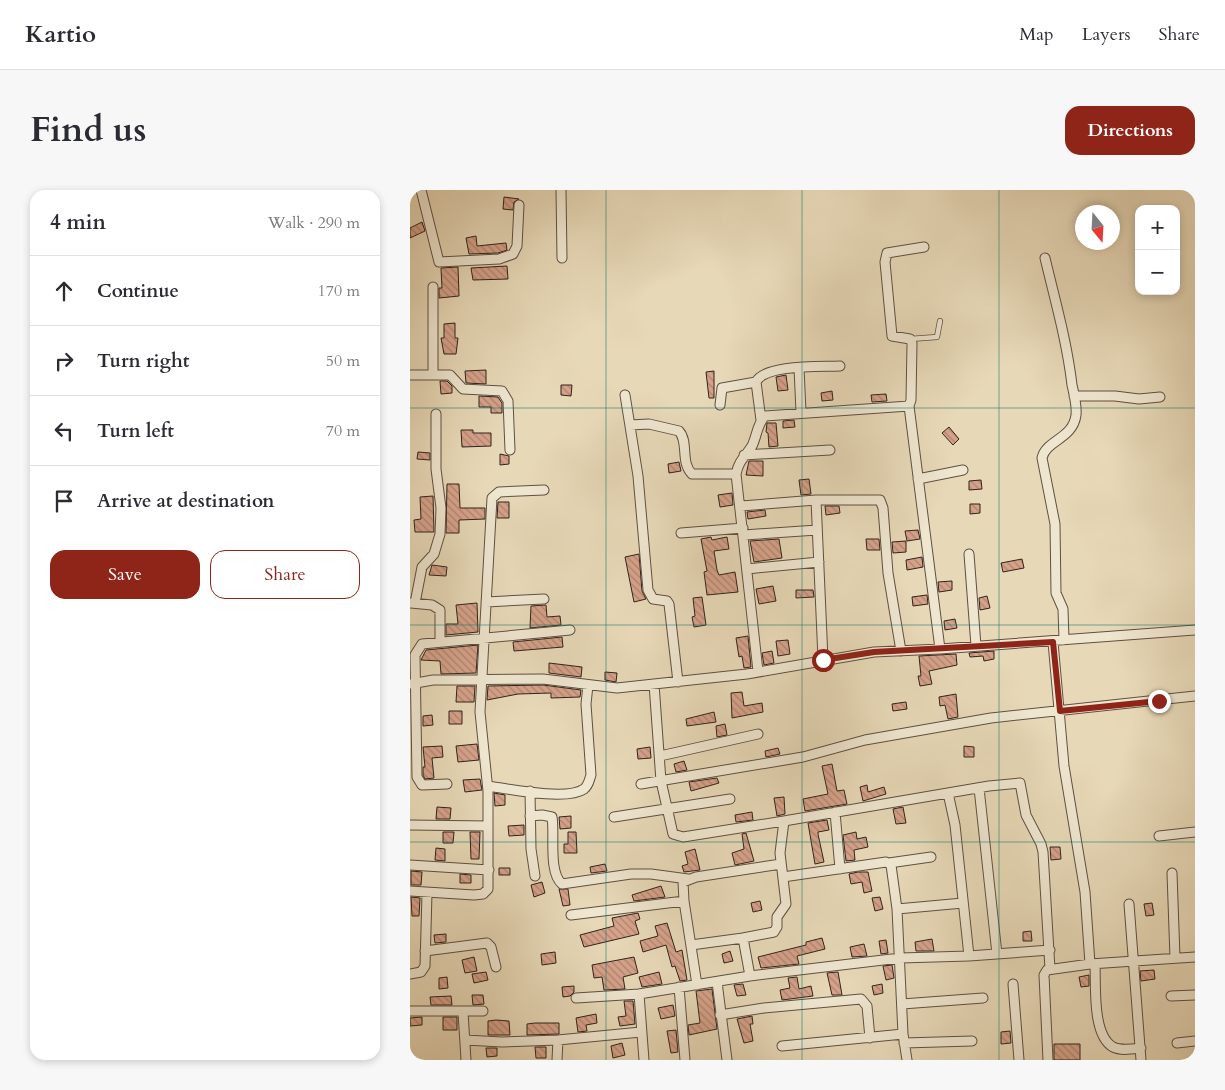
<!DOCTYPE html>
<meta charset="utf-8">
<style>
body{margin:0;font-family:Cardo,serif;background:#f7f7f7;color:#2b2b33}
.controls{position:absolute;right:15px;top:15px;display:grid;overflow:hidden;border-radius:10px;box-shadow:0 2px 8px #0003}
.controls button{width:45px;height:45px;display:grid;place-items:center;padding:0;border:0;border-bottom:1px solid #e1e1e2;background:#fff;color:#2b2b33;font:25px sans-serif}
.compass{position:absolute;left:665px;top:15px;width:45px;height:45px;border-radius:50%;background:#fff;box-shadow:0 2px 8px #0003;rotate:162deg}
.stop{position:absolute;width:15px;height:15px;margin:-11px;border:4px solid #8f2418;border-radius:50%;background:#fff}
.stop.end{background:#8f2418;border-color:#fff;box-shadow:0 1px 5px #0008}
.list{margin:0;padding:0;list-style:none}
h2{display:flex;justify-content:space-between;align-items:center;height:65px;margin:0;padding:0 20px;font-size:21px}
h2 small{font-size:16px;font-weight:400;color:#7c7c81}
.list li{display:grid;grid-template-columns:32px 1fr auto;gap:15px;align-items:center;box-sizing:border-box;height:70px;padding:0 20px;border-top:1px solid #e1e1e2}
.list b{display:block;font-size:19px;white-space:nowrap}
.list em{font-size:16px;font-style:normal;color:#7c7c81}
.actions{display:flex;gap:10px;padding:15px 20px}
.actions a{flex:1;padding:11px 0;border:1px solid #8f2418;border-radius:15px;text-align:center;font-size:18px;color:#8f2418}
.actions .main{background:#8f2418;color:#fff}
.icon{flex:none;width:28px;height:28px;fill:none;stroke:currentColor;stroke-width:2;stroke-linecap:round;stroke-linejoin:round}
.map{position:relative;flex:none;width:785px;height:870px;overflow:hidden;border-radius:15px}
header{display:flex;align-items:center;gap:30px;box-sizing:border-box;height:70px;padding:0 25px;background:#fff;border-bottom:1px solid #e1e1e2}
header strong{font-size:24px}
nav{display:flex;gap:28px;margin-inline-start:auto;font-size:18px}
.intro{display:flex;align-items:center;justify-content:space-between;box-sizing:border-box;height:120px;padding:0 30px}
h1{margin:0;font-size:35px}
.button{padding:12px 22px;border-radius:15px;background:#8f2418;color:#fff;font-size:18px;font-weight:700}
main{display:flex;gap:30px;padding:0 30px}
aside{flex:1;background:#fff;border-radius:15px;box-shadow:0 2px 8px #0003}
.map>svg:first-child{display:block}
.building{fill:url(#building-back-hatch);stroke:#30221c}
.lines{fill:none;stroke-linecap:round;stroke-linejoin:round}
.lane-casing{stroke:#5e5043;stroke-width:6}
.street-casing{stroke:#5e5043;stroke-width:11}
.lane{stroke:#efe6d0;stroke-width:4.5}
.street{stroke:#efe6d0;stroke-width:9}
.route{stroke:#8f2418;stroke-width:6}
.grid{fill:none;stroke:#0f766e;stroke-width:1;stroke-opacity:0.55}
</style>
<header>
<strong>Kartio</strong>
<nav><a>Map</a><a>Layers</a><a>Share</a></nav>
</header>
<div class="intro"><h1>Find us</h1><a class="button">Directions</a></div>
<main>
<aside>
<h2>4 min<small>Walk · 290 m</small></h2>
<ul class="list">
<li><svg class="icon" aria-label="ahead" viewBox="0 0 24 24"><path d="M12 20V5M6 11l6-6 6 6"/></svg><div><b>Continue</b></div><em>170 m</em></li>
<li><svg class="icon" aria-label="right" viewBox="0 0 24 24"><path d="M7 20v-9h11M14 6l5 5-5 5"/></svg><div><b>Turn right</b></div><em>50 m</em></li>
<li><svg class="icon" aria-label="left" viewBox="0 0 24 24"><path d="M17 20v-9H6M10 6l-5 5 5 5"/></svg><div><b>Turn left</b></div><em>70 m</em></li>
<li><svg class="icon" aria-label="arrive" viewBox="0 0 24 24"><path d="M6 21V4h12l-3 4 3 4H6"/></svg><div><b>Arrive at destination</b></div></li>
</ul>
<div class="actions"><a class="main">Save</a><a>Share</a></div>
</aside>
<div class="map">
<svg width="785" height="870" viewBox="0 0 785 870">
<defs>
<pattern id="building-back-hatch" width="6" height="6" patternUnits="userSpaceOnUse" patternTransform="scale(1.25)"><rect width="6" height="6" fill="#d6a28a"/><path d="M-1 5l2 2M0 0l6 6M5-1l2 2" fill="none" stroke="#ae8470"/></pattern>
</defs>
<rect width="100%" height="100%" fill="#e7d8b7"/>
<filter id="stains"><feTurbulence type="fractalNoise" baseFrequency=".004" numOctaves="4"/><feColorMatrix values="0 0 0 0 .2 0 0 0 0 .09 0 0 0 0 .02 0 0 0 .5 -.17"/></filter>
<radialGradient id="worn" r=".72"><stop offset=".6" stop-color="#630" stop-opacity="0"/><stop offset="1" stop-color="#630" stop-opacity=".3"/></radialGradient>
<!-- building -->
<path class="building" d="M 94,7 L 109,9 L 104,12 L 103,20 L 93,19 Z
M 12,32 L 15,41 L 0,48 L 0,38 Z
M 66,46 L 67,56 L 96,53 L 97,60 L 88,63 L 59,64 L 56,48 Z
M 97,76 L 98,89 L 63,90 L 61,78 Z
M 48,77 L 49,106 L 29,108 L 29,98 L 32,98 L 31,78 Z
M 45,133 L 45,148 L 48,148 L 46,164 L 34,164 L 31,148 L 34,148 L 34,134 Z
M 76,180 L 76,194 L 56,193 L 55,181 Z
M 304,181 L 304,208 L 299,208 L 296,182 Z
M 376,185 L 378,200 L 368,201 L 366,187 Z
M 30,191 L 37,191 L 42,196 L 42,203 L 31,204 Z
M 151,195 L 162,195 L 161,206 L 151,205 Z
M 422,201 L 423,210 L 412,211 L 411,203 Z
M 476,204 L 477,211 L 462,212 L 461,205 Z
M 69,206 L 88,207 L 92,213 L 92,223 L 81,223 L 81,217 L 69,217 Z
M 384,230 L 385,237 L 373,238 L 373,231 Z
M 357,233 L 366,233 L 368,256 L 359,257 L 358,243 L 356,242 Z
M 539,237 L 549,249 L 543,255 L 532,243 Z
M 51,240 L 63,240 L 63,243 L 81,243 L 81,256 L 52,257 Z
M 8,262 L 20,263 L 20,270 L 7,269 Z
M 90,264 L 99,266 L 99,274 L 90,275 Z
M 339,271 L 353,271 L 353,286 L 336,285 Z
M 269,272 L 271,281 L 259,283 L 258,274 Z
M 399,289 L 401,304 L 391,305 L 389,290 Z
M 571,290 L 572,299 L 559,300 L 559,291 Z
M 37,294 L 49,294 L 50,318 L 75,318 L 75,329 L 49,330 L 49,343 L 36,343 Z
M 322,303 L 323,315 L 310,317 L 308,305 Z
M 23,306 L 24,342 L 5,342 L 4,330 L 11,329 L 10,307 Z
M 88,312 L 99,312 L 99,328 L 87,328 Z
M 560,314 L 570,314 L 570,323 L 560,324 Z
M 415,316 L 429,316 L 430,323 L 416,325 Z
M 355,320 L 356,326 L 338,329 L 337,322 Z
M 508,340 L 510,349 L 497,351 L 495,341 Z
M 301,347 L 302,350 L 317,347 L 319,359 L 304,361 L 307,380 L 309,385 L 325,382 L 328,402 L 297,405 L 294,382 L 297,381 L 291,349 Z
M 369,349 L 372,368 L 344,372 L 340,351 Z
M 456,349 L 469,349 L 470,360 L 457,360 Z
M 496,351 L 496,362 L 483,363 L 482,352 Z
M 229,364 L 232,401 L 236,409 L 224,412 L 215,367 Z
M 512,367 L 513,377 L 497,380 L 496,370 Z
M 612,369 L 614,378 L 593,382 L 591,373 Z
M 22,375 L 37,377 L 36,386 L 19,385 Z
M 542,391 L 542,400 L 529,402 L 528,392 Z
M 363,396 L 366,411 L 349,414 L 346,399 Z
M 386,400 L 403,400 L 404,407 L 386,408 Z
M 517,405 L 518,414 L 503,416 L 502,407 Z
M 577,406 L 580,418 L 570,420 L 569,408 Z
M 292,407 L 296,435 L 284,437 L 282,427 L 285,426 L 283,408 Z
M 67,413 L 68,442 L 36,445 L 36,434 L 48,434 L 46,415 Z
M 136,415 L 137,427 L 150,426 L 151,435 L 120,438 L 121,416 Z
M 545,429 L 547,438 L 535,440 L 534,431 Z
M 338,446 L 341,477 L 334,478 L 332,466 L 329,467 L 326,448 Z
M 152,447 L 153,457 L 104,461 L 103,452 Z
M 378,450 L 380,464 L 368,466 L 366,451 Z
M 68,455 L 66,483 L 31,484 L 30,471 L 11,470 L 16,460 Z
M 362,461 L 364,473 L 354,475 L 352,463 Z
M 584,461 L 584,469 L 574,471 L 573,466 L 560,467 L 559,463 Z
M 546,464 L 547,475 L 519,481 L 522,494 L 510,496 L 508,486 L 511,486 L 509,466 Z
M 139,473 L 172,477 L 171,487 L 139,483 Z
M 195,482 L 207,483 L 206,492 L 195,490 Z
M 133,495 L 171,500 L 170,507 L 141,508 L 141,503 L 108,504 L 77,510 L 78,496 Z
M 47,496 L 65,496 L 64,512 L 46,512 Z
M 332,502 L 334,516 L 352,513 L 353,522 L 322,528 L 321,503 Z
M 546,504 L 548,527 L 538,529 L 535,515 L 530,516 L 529,507 Z
M 496,512 L 497,519 L 483,521 L 482,514 Z
M 39,521 L 52,521 L 52,534 L 39,534 Z
M 304,522 L 306,532 L 277,536 L 276,529 Z
M 22,525 L 23,535 L 13,536 L 13,526 Z
M 315,534 L 317,545 L 307,547 L 306,536 Z
M 67,554 L 69,570 L 48,572 L 46,556 Z
M 32,556 L 33,567 L 22,568 L 24,588 L 15,589 L 13,585 L 13,577 L 15,577 L 13,557 Z
M 554,556 L 564,557 L 564,567 L 554,567 Z
M 240,557 L 241,568 L 228,569 L 227,559 Z
M 368,558 L 370,564 L 356,567 L 355,561 Z
M 274,571 L 277,580 L 266,582 L 264,574 Z
M 422,574 L 427,601 L 434,600 L 437,614 L 395,621 L 393,609 L 418,604 L 412,576 Z
M 307,588 L 309,593 L 281,601 L 279,592 Z
M 70,589 L 72,600 L 55,602 L 53,590 Z
M 457,595 L 458,602 L 474,597 L 476,604 L 453,611 L 450,597 Z
M 84,603 L 95,605 L 95,615 L 85,616 Z
M 374,607 L 375,624 L 367,626 L 364,608 Z
M 27,617 L 41,618 L 40,629 L 26,629 Z
M 493,617 L 496,633 L 486,634 L 483,619 Z
M 342,622 L 343,630 L 326,632 L 325,625 Z
M 161,626 L 161,638 L 150,639 L 149,627 Z
M 417,630 L 419,640 L 408,642 L 408,644 L 414,672 L 405,674 L 398,633 Z
M 114,635 L 114,645 L 99,646 L 98,636 Z
M 33,642 L 44,642 L 43,653 L 33,653 Z
M 60,642 L 70,642 L 69,669 L 61,669 Z
M 158,642 L 166,642 L 167,663 L 154,663 L 154,654 L 158,654 Z
M 446,642 L 447,649 L 456,647 L 458,657 L 444,660 L 445,670 L 436,671 L 433,645 Z
M 336,643 L 344,671 L 325,675 L 322,663 L 334,659 L 332,644 Z
M 640,657 L 650,657 L 651,669 L 641,670 Z
M 26,658 L 35,659 L 35,671 L 25,670 Z
M 285,659 L 290,680 L 274,682 L 272,676 L 278,674 L 275,662 Z
M 195,674 L 197,681 L 181,683 L 180,677 Z
M 89,678 L 100,678 L 100,685 L 89,685 Z
M 1,681 L 12,682 L 11,695 L 1,695 Z
M 448,682 L 458,682 L 462,701 L 454,703 L 452,692 L 441,694 L 439,684 Z
M 50,684 L 61,685 L 61,693 L 50,693 Z
M 132,692 L 135,703 L 124,707 L 121,695 Z
M 251,696 L 255,707 L 224,711 L 222,705 Z
M 149,699 L 158,699 L 160,715 L 153,716 Z
M 1,707 L 10,708 L 9,726 L 2,726 Z
M 470,707 L 473,719 L 465,721 L 462,708 Z
M 350,711 L 352,720 L 343,722 L 341,713 Z
M 742,713 L 744,725 L 736,726 L 734,714 Z
M 228,723 L 230,729 L 225,731 L 229,744 L 174,757 L 170,745 L 204,736 L 202,728 Z
M 257,733 L 266,762 L 272,760 L 277,790 L 270,791 L 265,776 L 262,777 L 256,755 L 233,762 L 230,751 L 248,746 L 245,736 Z
M 621,741 L 622,751 L 613,751 L 613,742 Z
M 36,744 L 36,752 L 25,753 L 24,745 Z
M 412,748 L 415,759 L 387,766 L 389,774 L 351,778 L 348,767 L 396,755 L 396,752 Z
M 522,749 L 524,761 L 506,761 L 505,752 Z
M 476,750 L 478,763 L 471,764 L 469,751 Z
M 454,754 L 457,766 L 442,767 L 440,757 Z
M 320,761 L 323,771 L 314,773 L 312,764 Z
M 145,762 L 146,773 L 132,775 L 131,764 Z
M 64,767 L 67,781 L 55,783 L 52,770 Z
M 224,767 L 228,783 L 213,787 L 215,799 L 194,800 L 192,787 L 184,788 L 182,775 Z
M 482,775 L 484,788 L 476,790 L 473,776 Z
M 744,780 L 745,789 L 731,791 L 730,781 Z
M 76,782 L 78,790 L 64,793 L 62,784 Z
M 249,782 L 252,794 L 232,797 L 229,787 Z
M 428,782 L 432,805 L 422,805 L 417,783 Z
M 679,785 L 679,796 L 671,797 L 669,787 Z
M 37,787 L 38,798 L 29,799 L 29,788 Z
M 387,787 L 389,799 L 401,796 L 403,806 L 372,810 L 370,800 L 380,798 L 378,788 Z
M 333,794 L 336,805 L 327,806 L 324,795 Z
M 472,794 L 473,803 L 464,805 L 462,796 Z
M 164,796 L 164,802 L 160,806 L 153,807 L 152,797 Z
M 302,799 L 307,839 L 279,845 L 278,835 L 290,833 L 286,801 Z
M 62,805 L 73,805 L 74,814 L 63,815 Z
M 41,806 L 42,815 L 21,815 L 20,807 Z
M 214,811 L 223,811 L 225,834 L 210,836 L 208,827 L 216,826 Z
M 263,815 L 265,826 L 251,829 L 248,818 Z
M 186,824 L 187,833 L 176,835 L 177,841 L 168,842 L 166,828 Z
M 342,826 L 343,834 L 340,834 L 343,851 L 334,853 L 327,829 Z
M 12,827 L 12,835 L 0,836 L 0,828 Z
M 33,827 L 47,827 L 47,840 L 33,840 Z
M 86,830 L 99,831 L 100,845 L 78,845 L 78,831 Z
M 125,833 L 149,833 L 149,844 L 117,845 L 117,834 Z
M 266,840 L 268,862 L 261,863 L 257,841 Z
M 600,841 L 601,853 L 591,854 L 591,842 Z
M 212,853 L 215,865 L 203,868 L 201,856 Z
M 644,854 L 670,854 L 670,870 L 644,870 Z
M 125,857 L 136,857 L 136,868 L 126,868 Z
M 76,858 L 87,858 L 87,866 L 77,867 Z"/>
<g class="lines">
<!-- lane casing -->
<g class="lane-casing">
<path id="lane" d="M 500,149 L 527,147 L 530,131"/>
</g>
<!-- street casing -->
<g class="street-casing">
<path id="street" d="M 11,0 L 29,72 L 89,69 L 103,64 L 107,56 L 109,15
M 151,0 L 152,68
M 514,57 L 477,63 L 475,72 L 482,146 L 500,149 L 502,153 L 501,210 L 499,216 L 530,459
M 635,68 C 645,110 657,152 662,195 C 664,204 667,215 666,225 C 663,249 636,250 632,268 L 645,334 L 646,403 L 653,419 L 654,450
M 389,178 L 391,222
M 23,184 L 23,97
M 0,185 L 40,185 L 53,199 L 92,201 L 98,211 L 100,260
M 215,205 L 228,286 L 238,400 L 243,409 L 257,411 L 259,414 L 268,492
M 664,206 L 705,206 L 729,209 L 750,207
M 310,215 L 312,198 L 346,192
M 351,230 L 346,192 C 355,174 412,177 430,176
M 220,235 L 239,234 L 269,241 C 279,252 270,272 282,284 L 326,284
M 334,265 L 420,260
M 508,289 L 553,280
M 406,310 L 413,469
M 331,316 L 406,310 L 470,310 L 473,318 L 478,383 L 491,461
M 271,343 L 333,338
M 334,345 L 407,340
M 559,364 L 566,456
M 337,379 L 409,372
M 76,412 L 134,409
M 1,413 L 22,415 L 30,420 L 30,451
M 5,413 L 12,377 L 24,364 L 30,344 L 31,318 L 26,279 L 26,224
M 643,452 L 654,576 L 675,702 L 680,774
M 348,481 L 326,284 C 329,270 335,267 342,256 C 347,246 347,234 355,226 L 499,216
M 0,494 L 23,490 L 133,489 L 207,498 L 337,484 L 464,462 L 530,459 L 785,440
M 244,494 L 251,591 L 263,644 L 273,647 L 374,631 L 370,663 L 376,714 L 367,727 L 367,737 L 364,742 L 333,748 L 340,786 L 490,768 L 559,766 L 640,760
M 250,566 L 348,544
M 37,594 L 12,595 L 7,587 L 5,465 L 12,454 L 160,440
M 231,594 L 393,567 L 455,550 L 581,528 L 785,506
M 78,596 C 99,599 157,611 174,599 C 179,595 179,590 181,585 L 176,514 L 178,495
M 569,598 L 587,764
M 120,601 L 121,659 L 125,686
M 538,603 L 545,635 L 559,766
M 425,622 L 430,679
M 120,626 L 132,625 L 142,627 C 145,644 138,682 152,694 L 221,684 L 241,684 L 278,689
M 204,627 L 320,609
M 374,631 L 579,596 L 610,593 L 616,625 L 631,654 L 633,662 L 640,779
M 0,635 L 78,636
M 749,646 L 785,642
M 479,673 L 521,667
M 0,675 L 79,680
M 762,683 L 765,768
M 373,687 L 476,672 L 481,675 L 487,719 L 493,844 L 497,870
M 0,701 L 64,705 L 73,704 L 78,699 L 78,601 L 70,522 L 82,308 L 89,302 L 134,300
M 719,714 L 731,870
M 487,719 L 553,713
M 161,725 L 274,711
M 281,755 L 333,748
M 15,761 L 77,753 L 81,757 L 86,777
M 685,774 C 686,796 682,845 703,857 C 711,861 722,859 731,858
M 0,784 L 11,782 L 15,776 L 17,703
M 307,792 L 317,870
M 603,794 L 609,870
M 287,795 L 274,711 L 273,692 L 286,687 L 371,674
M 269,797 L 275,870
M 761,806 L 785,805
M 166,808 L 229,804
M 492,814 L 573,808
M 0,821 L 73,821
M 53,822 L 56,870
M 310,825 L 354,818 L 451,809 L 457,816 L 460,848
M 55,850 L 92,852 L 148,850
M 494,853 L 562,851
M 767,853 L 785,851
M 372,856 L 493,844
M 147,870 L 148,850 L 231,842
M 234,870 L 229,804 L 340,786
M 638,870 L 634,785 L 637,780 L 680,774 L 785,767"/>
</g>
<!-- lane -->
<use href="#lane" class="lane"/>
<!-- street -->
<use href="#street" class="street"/>
</g>
<g class="lines">
<!-- route -->
<path class="route" d="M 413,470 L 464,462 L 643,452 L 650,521 L 749,511"/>
</g>
<!-- grid -->
<path class="grid" d="M 196,0 L 196,870M 392,0 L 392,870M 589,0 L 589,870M 0,218 L 785,218M 0,435 L 785,435M 0,652 L 785,652"/>
<rect width="100%" height="100%" filter="url(#stains)"/>
<rect width="100%" height="100%" fill="url(#worn)"/>
</svg>
<div class="controls">
<button>+</button>
<button>−</button>
</div>
<svg class="compass" viewBox="-18 -18 36 36"><path d="M0-13l5 13h-10z" fill="#e53935"/><path d="M0 13l5-13h-10z" fill="#7c7c81"/></svg>
<div class="stop" style="left:413px;top:470px"></div>
<div class="stop end" style="left:749px;top:511px"></div>
</div>
</main>
